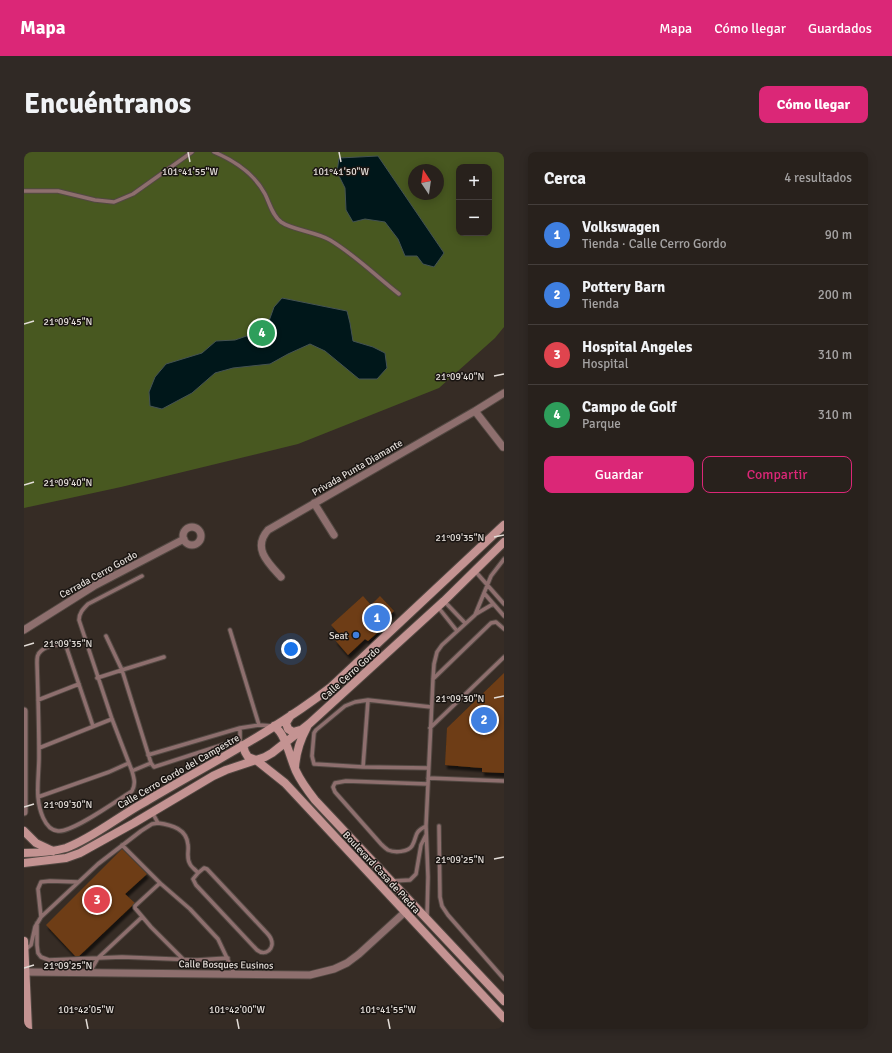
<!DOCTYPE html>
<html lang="es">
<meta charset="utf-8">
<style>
body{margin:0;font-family:Signika,sans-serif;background:#302925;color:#f1f3f6}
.controls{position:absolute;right:12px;top:12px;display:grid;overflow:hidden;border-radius:8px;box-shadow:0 2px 10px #0003}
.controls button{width:36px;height:36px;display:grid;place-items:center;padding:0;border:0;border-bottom:1px solid #443e3b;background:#28211c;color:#f1f3f6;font:20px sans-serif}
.compass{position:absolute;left:384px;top:12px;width:36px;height:36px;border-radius:50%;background:#28211c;box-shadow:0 2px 10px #0003;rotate:347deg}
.you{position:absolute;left:267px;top:497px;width:14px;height:14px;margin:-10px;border:3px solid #fff;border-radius:50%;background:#1a73e8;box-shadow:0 0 0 6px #1a73e833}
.badge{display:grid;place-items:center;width:26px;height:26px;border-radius:50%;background:#db2777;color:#fff;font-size:13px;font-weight:700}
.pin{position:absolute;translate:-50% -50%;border:2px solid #fff;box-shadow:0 1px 4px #0006}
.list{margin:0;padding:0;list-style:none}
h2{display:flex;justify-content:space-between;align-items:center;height:52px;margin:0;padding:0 16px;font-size:17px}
h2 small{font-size:13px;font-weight:400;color:#a5a3a3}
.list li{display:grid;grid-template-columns:26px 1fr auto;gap:12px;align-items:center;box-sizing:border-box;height:60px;padding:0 16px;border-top:1px solid #443e3b}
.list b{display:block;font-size:15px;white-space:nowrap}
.list p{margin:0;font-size:13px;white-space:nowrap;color:#a5a3a3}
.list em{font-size:13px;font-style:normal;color:#a5a3a3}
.actions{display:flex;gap:8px;padding:12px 16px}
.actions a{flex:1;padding:9px 0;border:1px solid #db2777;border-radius:8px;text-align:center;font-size:14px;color:#db2777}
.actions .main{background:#db2777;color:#fff}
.map{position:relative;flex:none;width:480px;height:877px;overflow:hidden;border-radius:8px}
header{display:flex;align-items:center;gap:24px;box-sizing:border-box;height:56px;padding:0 20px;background:#db2777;color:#fff}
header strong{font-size:19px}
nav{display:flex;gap:22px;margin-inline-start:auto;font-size:14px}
.intro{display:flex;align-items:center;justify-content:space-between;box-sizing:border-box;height:96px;padding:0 24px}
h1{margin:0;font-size:28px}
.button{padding:10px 18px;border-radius:8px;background:#db2777;color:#fff;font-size:14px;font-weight:700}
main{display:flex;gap:24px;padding:0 24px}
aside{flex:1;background:#28211c;border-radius:8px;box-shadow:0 2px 10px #0003}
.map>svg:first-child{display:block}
.green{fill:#485820;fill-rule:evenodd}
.water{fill:#00171a;stroke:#445253}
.building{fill:#6e3d14;filter:url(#shadow)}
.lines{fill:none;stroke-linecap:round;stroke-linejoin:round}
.lane-casing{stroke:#524842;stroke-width:5.5}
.street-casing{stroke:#524842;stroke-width:9}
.secondary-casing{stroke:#524842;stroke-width:10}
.lane{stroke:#8e6f6e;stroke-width:3.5}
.street{stroke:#8e6f6e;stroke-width:7}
.secondary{stroke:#c49392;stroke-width:8}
.ticks{fill:none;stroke:#e3ddd8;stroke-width:1.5}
.shop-dot{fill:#3f7fe0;stroke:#1a1512;stroke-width:1.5}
.labels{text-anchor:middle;stroke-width:3;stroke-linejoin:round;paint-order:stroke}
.street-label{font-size:10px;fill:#e3ddd8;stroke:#1a1512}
.poi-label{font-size:10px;fill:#e3ddd8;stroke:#1a1512;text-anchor:end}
.ticks-label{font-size:10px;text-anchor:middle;fill:#e3ddd8;stroke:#1a1512;stroke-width:3;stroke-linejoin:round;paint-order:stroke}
</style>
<header>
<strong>Mapa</strong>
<nav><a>Mapa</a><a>Cómo llegar</a><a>Guardados</a></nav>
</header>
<div class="intro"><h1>Encuéntranos</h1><a class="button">Cómo llegar</a></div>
<main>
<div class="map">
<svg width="480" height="877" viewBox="0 0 480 877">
<defs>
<filter id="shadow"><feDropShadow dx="2" dy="4" stdDeviation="1" flood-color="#0009"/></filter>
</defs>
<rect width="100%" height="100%" fill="#362c25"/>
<!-- green -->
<path class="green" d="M 0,0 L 480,0 L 480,175 L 471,186 L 415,236 L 274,292 L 97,335 L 0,356 ZM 435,15 L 465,15 L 465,81 L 435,81 ZM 390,18 L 414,18 L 414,42 L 390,42 Z"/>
<!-- water -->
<path class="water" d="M 354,4 L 420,101 L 410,115 L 399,112 L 393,104 L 381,104 L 374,87 L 361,70 L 341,67 L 329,70 L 322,58 L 321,36 L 313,20 L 315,6 Z
M 258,146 L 323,159 L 326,171 L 329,189 L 349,195 L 361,201 L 363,216 L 353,227 L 335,227 L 301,199 L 286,192 L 264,202 L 246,212 L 209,216 L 191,221 L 168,241 L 138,257 L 126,254 L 125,240 L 131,225 L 142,212 L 178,201 L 192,189 L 211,188 L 234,180 L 245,169 L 250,155 Z"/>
<!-- building -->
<path class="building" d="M 339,444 L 347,453 L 356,444 L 370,459 L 359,469 L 362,473 L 344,489 L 341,487 L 324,503 L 311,488 L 316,483 L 307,473 Z
M 480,521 L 480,621 L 458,620 L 458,616 L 421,613 L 423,576 Z
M 98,697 L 123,722 L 101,742 L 111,751 L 53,806 L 22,773 Z"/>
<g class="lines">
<!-- lane casing -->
<g class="lane-casing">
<path id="lane" d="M 190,0 C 211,9 230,21 241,42 C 246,52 248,63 257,70 C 268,78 293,80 306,88 C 331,103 352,124 375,142
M 0,39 L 34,39 L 71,48 L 90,50 L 109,42 L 168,0
M 451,419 L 480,452
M 460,441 L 480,464
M 420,449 L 441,471
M 414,455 L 433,479
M 452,462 L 469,452
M 206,478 L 235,573
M 82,484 L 98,518 L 140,505
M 73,526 L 98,518 L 127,611 L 130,615 L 213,588 L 216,589 L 219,593
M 409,527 L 467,471 L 472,470 L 480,477
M 14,548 L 55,532
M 69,574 L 42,494 C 36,491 22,494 17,499 C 13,502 13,506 13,511 C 14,542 15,574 15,605 C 15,618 13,632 14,645 C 15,656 20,678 34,679 C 48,681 94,648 108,639 C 112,632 110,626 108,619 L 88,567 L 55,468 C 55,461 59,457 64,452 L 118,424
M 406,576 L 480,505
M 216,588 L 216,576
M 15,596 L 88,567
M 124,603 L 216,576 L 235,573 L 249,574
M 339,615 L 344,548
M 404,616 L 339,615 L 291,612 L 290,612 L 288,604 L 290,581 L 292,578 L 321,554 L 331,550 L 344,548 L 407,555
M 108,619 L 127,611
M 404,626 L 480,629
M 14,645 L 85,620 L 105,611
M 134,671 C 148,673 163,677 164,693 C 165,699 162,706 166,712 C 167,715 172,718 174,721 L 169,727 L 172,733 L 233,798 C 242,805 251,796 247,787 C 246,784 243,781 241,779 L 183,717 L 180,716 L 174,721
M 402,674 C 389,681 394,683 388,694 C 384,700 371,701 364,698 C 361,696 359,694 357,692 L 311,640 L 309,635 L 311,631 L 322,629 L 404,632
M 415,674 L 416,745 L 418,754 L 424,763 L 480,827
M 98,693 L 136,731
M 368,729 L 386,728 L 392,722 L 397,693 L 402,683
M 17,765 L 14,737 L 17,730 L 26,729 L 54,730
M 118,765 L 74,806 L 98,805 L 173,808 L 204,806
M 403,765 L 404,725 L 402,674 L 409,527 L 410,512 L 413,500 L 418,493 L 451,463 L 467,424 L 480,407
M 13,771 L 13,793 L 14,801 L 17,805 L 25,808 L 74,806
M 1,798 L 7,793 L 11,775 L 17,765 L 74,712 L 117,679 L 128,672 L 134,671 L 128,660
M 159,807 L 127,775 L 111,756 L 111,754 L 136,731 L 166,757 L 194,787 L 211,823
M 66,820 L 74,806"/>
</g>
<!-- street casing -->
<g class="street-casing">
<path id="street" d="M 451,259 L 479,295
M 290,351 L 310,383
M159 384a9 9 0 1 1 18 0a9 9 0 1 1-18 0Z
M 257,425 C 244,411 228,396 244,378 L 451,259 L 480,241
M 0,478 L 70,434 L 160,387
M 0,559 L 0,660
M 1,820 L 286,823 L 310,817 L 323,811 L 335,802 L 382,759"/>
</g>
<!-- secondary casing -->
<g class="secondary-casing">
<path id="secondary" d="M 267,563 L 262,571 L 264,577 L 269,580 L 276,578
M 250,574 C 262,582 266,606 272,619 C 277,630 284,639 291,648 L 480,849
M 219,593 L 221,600 L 224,605 L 232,608 L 261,631 L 480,866
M 271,615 C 272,600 276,588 283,575
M 0,679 L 12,691 L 29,699
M 0,701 C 14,701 28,700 42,696 C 69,686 95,664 121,650 C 183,613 249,580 307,535 L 480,373
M 0,711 L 42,706 L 56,701 L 110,671 L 189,624 L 202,618 L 241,605 L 248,601 L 285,572 L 420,449 L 480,390
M 0,789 L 4,877"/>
</g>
<!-- lane -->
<use href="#lane" class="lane"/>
<!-- street -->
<use href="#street" class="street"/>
<!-- secondary -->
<use href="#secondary" class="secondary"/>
</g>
<!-- ticks -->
<path class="ticks" d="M 164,0 L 166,10M 315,0 L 317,10M 0,172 L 10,169M 470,224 L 480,222M 0,333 L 10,330M 470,385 L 480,383M 0,494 L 10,491M 470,546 L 480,544M 0,655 L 10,652M 470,707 L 480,705M 0,816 L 10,813M 62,867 L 64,877M 213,867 L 215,877M 364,867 L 366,877"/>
<!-- markers -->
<circle class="shop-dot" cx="332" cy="483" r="4"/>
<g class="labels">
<!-- street labels -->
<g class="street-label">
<text transform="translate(333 315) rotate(-30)" y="4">Privada Punta Diamante</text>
<text transform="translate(74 422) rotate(-29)" y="4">Cerrada Cerro Gordo</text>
<text transform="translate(326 521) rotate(-42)" y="4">Calle Cerro Gordo</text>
<text transform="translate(154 619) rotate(-30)" y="4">Calle Cerro Gordo del Campestre</text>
<text transform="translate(358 720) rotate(47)" y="4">Boulevard Casa de Piedra</text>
<text transform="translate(202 812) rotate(1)" y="4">Calle Bosques Eusinos</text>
</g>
<!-- poi labels -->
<g class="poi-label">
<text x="324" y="487">Seat</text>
</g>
</g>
<g class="ticks-label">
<text x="166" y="23">101°41'55"W</text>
<text x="317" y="23">101°41'50"W</text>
<text x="44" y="173">21°09'45"N</text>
<text x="436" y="228">21°09'40"N</text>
<text x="44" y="334">21°09'40"N</text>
<text x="436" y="389">21°09'35"N</text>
<text x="44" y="495">21°09'35"N</text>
<text x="436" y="550">21°09'30"N</text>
<text x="44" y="656">21°09'30"N</text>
<text x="436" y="711">21°09'25"N</text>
<text x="44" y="817">21°09'25"N</text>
<text x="62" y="861">101°42'05"W</text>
<text x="213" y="861">101°42'00"W</text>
<text x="364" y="861">101°41'55"W</text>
</g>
</svg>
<div class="controls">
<button>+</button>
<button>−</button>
</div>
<svg class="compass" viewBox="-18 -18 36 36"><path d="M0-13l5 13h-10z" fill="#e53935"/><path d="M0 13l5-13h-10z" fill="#a5a3a3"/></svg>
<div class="you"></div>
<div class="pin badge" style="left:353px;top:466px;background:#3f7fe0">1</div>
<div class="pin badge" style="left:460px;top:568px;background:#3f7fe0">2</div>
<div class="pin badge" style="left:73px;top:748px;background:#e0444e">3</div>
<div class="pin badge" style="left:238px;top:181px;background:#2e9e5b">4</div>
</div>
<aside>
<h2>Cerca<small>4 resultados</small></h2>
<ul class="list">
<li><span class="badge" style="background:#3f7fe0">1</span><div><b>Volkswagen</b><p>Tienda · Calle Cerro Gordo</p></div><em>90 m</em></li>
<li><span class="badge" style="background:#3f7fe0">2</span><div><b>Pottery Barn</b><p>Tienda</p></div><em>200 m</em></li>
<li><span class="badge" style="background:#e0444e">3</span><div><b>Hospital Angeles</b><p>Hospital</p></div><em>310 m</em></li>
<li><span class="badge" style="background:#2e9e5b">4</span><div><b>Campo de Golf</b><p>Parque</p></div><em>310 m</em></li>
</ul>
<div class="actions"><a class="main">Guardar</a><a>Compartir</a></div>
</aside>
</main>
